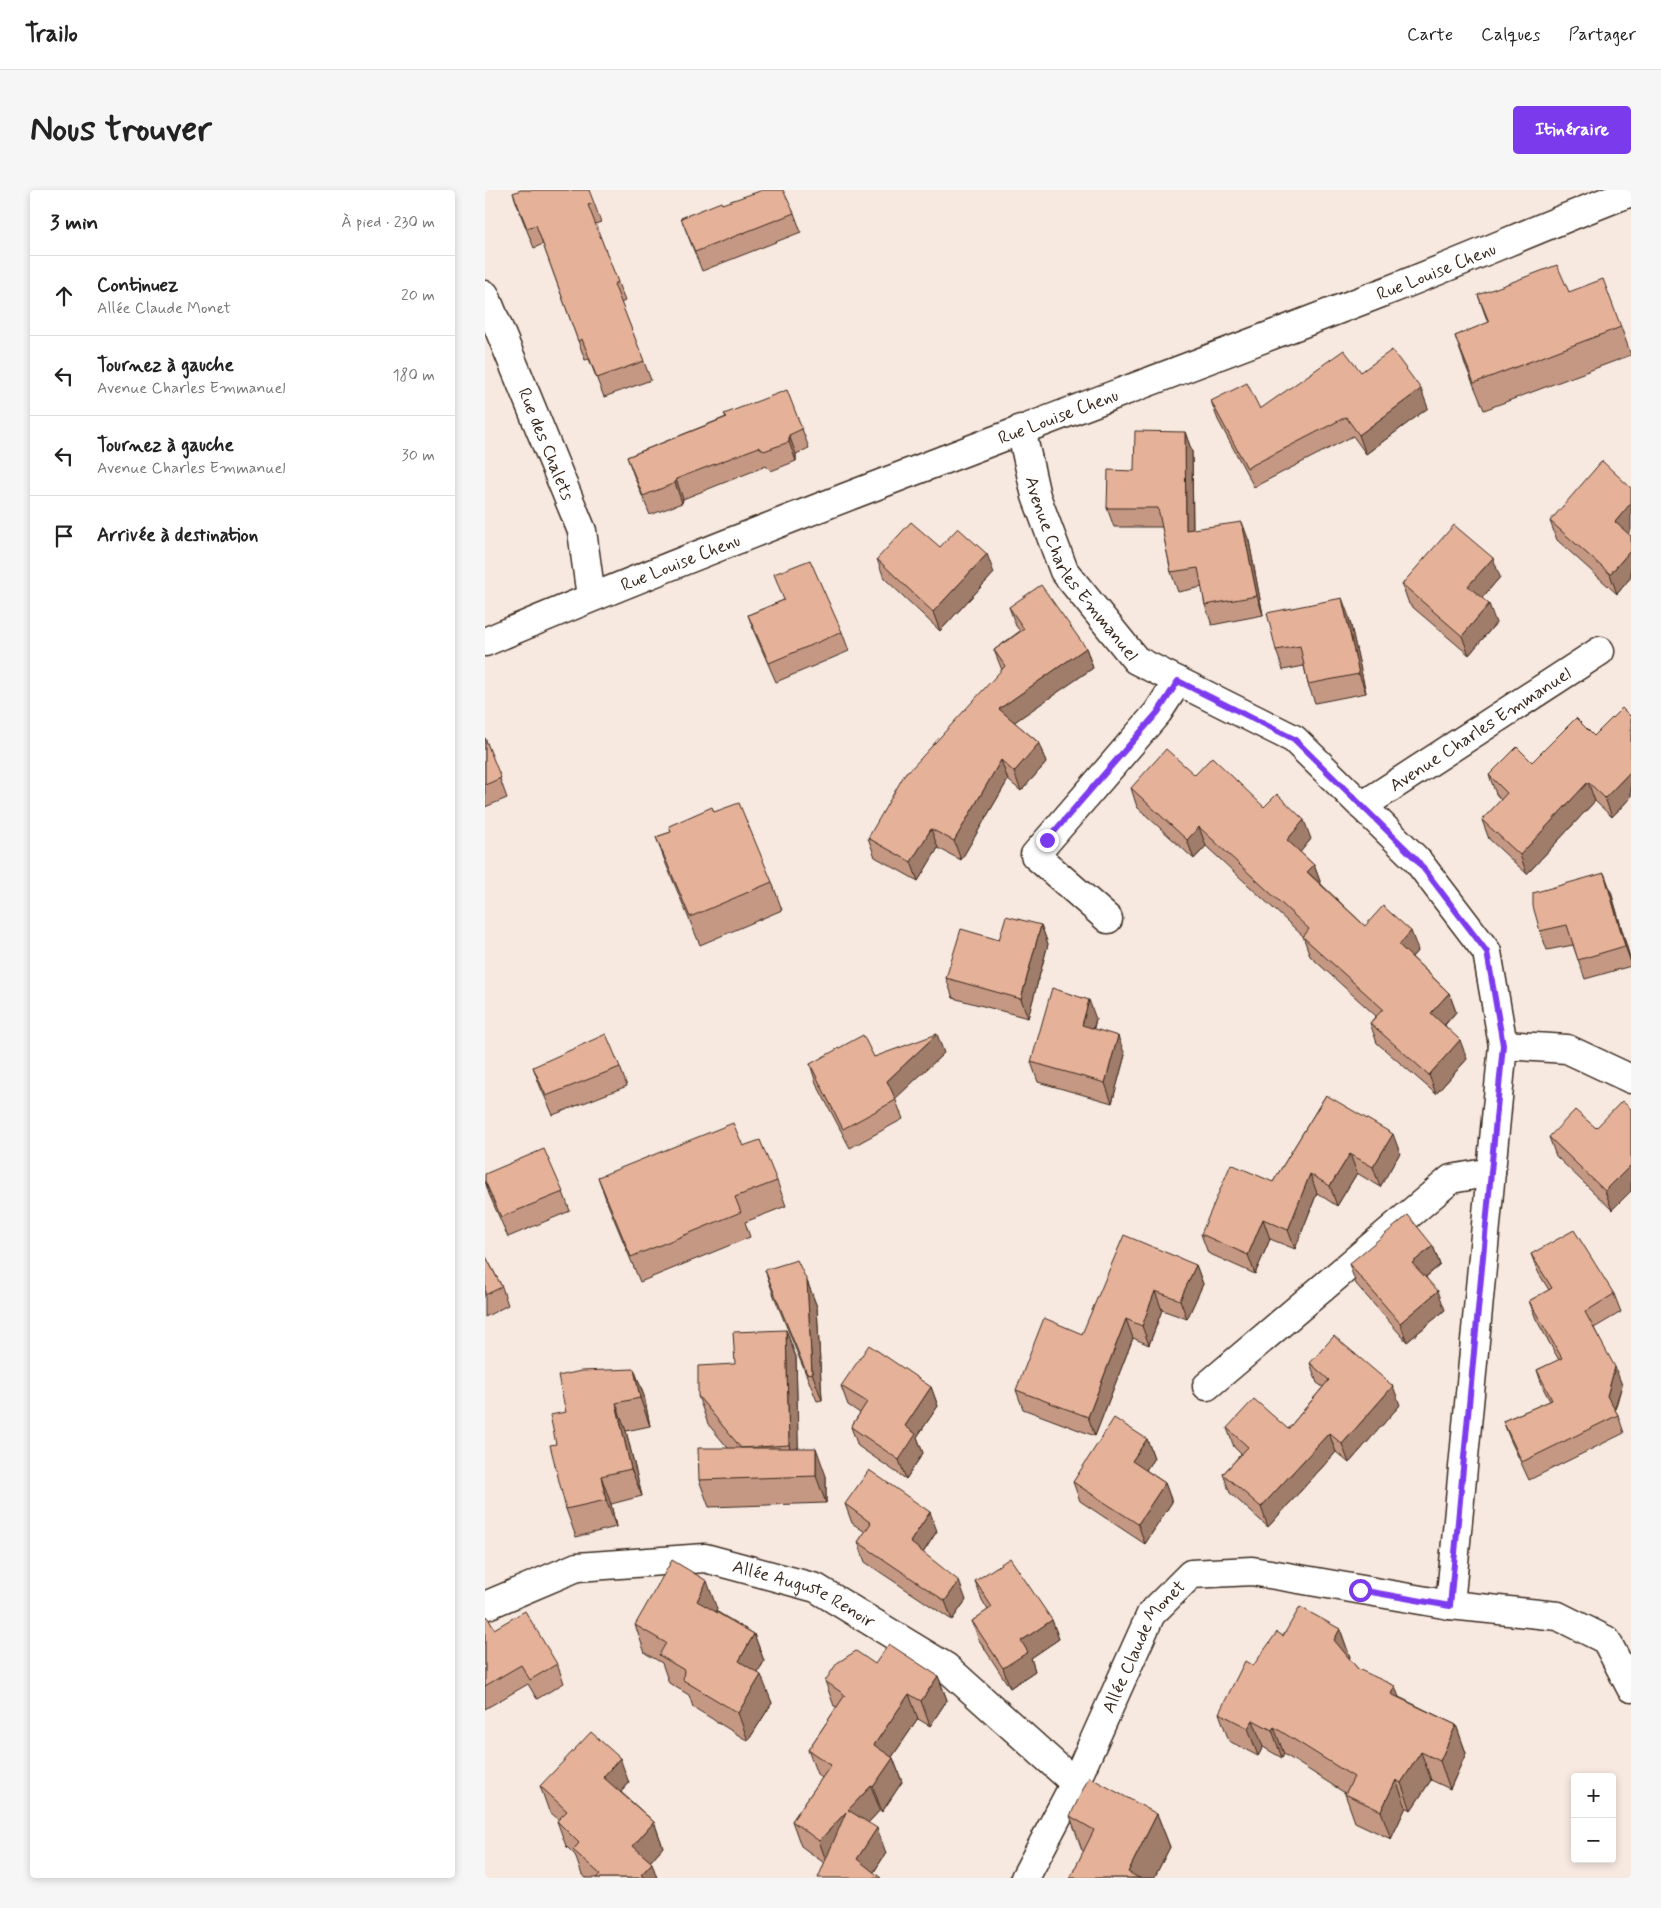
<!DOCTYPE html>
<html lang="fr">
<meta charset="utf-8">
<style>
body{margin:0;font-family:Mynerve,sans-serif;background:#f6f6f6;color:#222}
.controls{position:absolute;right:15px;bottom:15px;display:grid;overflow:hidden;border-radius:5px;box-shadow:0 2px 8px #0003}
.controls button{width:45px;height:45px;display:grid;place-items:center;padding:0;border:0;border-bottom:1px solid #e0e0e0;background:#fff;color:#222;font:25px sans-serif}
.stop{position:absolute;width:15px;height:15px;margin:-11px;border:4px solid #7c3aed;border-radius:50%;background:#fff}
.stop.end{background:#7c3aed;border-color:#fff;box-shadow:0 1px 5px #0008}
.list{margin:0;padding:0;list-style:none}
h2{display:flex;justify-content:space-between;align-items:center;height:65px;margin:0;padding:0 20px;font-size:21px}
h2 small{font-size:16px;font-weight:400;color:#767676}
.list li{display:grid;grid-template-columns:32px 1fr auto;gap:15px;align-items:center;box-sizing:border-box;height:80px;padding:0 20px;border-top:1px solid #e0e0e0}
.list b{display:block;font-size:19px;white-space:nowrap}
.list p{margin:0;font-size:16px;white-space:nowrap;color:#767676}
.list em{font-size:16px;font-style:normal;color:#767676}
.icon{flex:none;width:28px;height:28px;fill:none;stroke:currentColor;stroke-width:2;stroke-linecap:round;stroke-linejoin:round}
.map{position:relative;flex:none;width:1146px;height:1688px;overflow:hidden;border-radius:5px}
header{display:flex;align-items:center;gap:30px;box-sizing:border-box;height:70px;padding:0 25px;background:#fff;border-bottom:1px solid #e0e0e0}
header strong{font-size:24px}
nav{display:flex;gap:28px;margin-inline-start:auto;font-size:18px}
.intro{display:flex;align-items:center;justify-content:space-between;box-sizing:border-box;height:120px;padding:0 30px}
h1{margin:0;font-size:35px}
.button{padding:12px 22px;border-radius:5px;background:#7c3aed;color:#fff;font-size:18px;font-weight:700}
main{display:flex;gap:30px;padding:0 30px}
aside{flex:1;background:#fff;border-radius:5px;box-shadow:0 2px 8px #0003}
.map>svg:first-child{display:block}
.lines{fill:none;stroke-linecap:round;stroke-linejoin:round}
.minor-casing{stroke:#3b2a1e;stroke-width:31}
.minor{stroke:#fff;stroke-width:28}
.wall{fill:#c59884;stroke:#3b2a1e}
.shaded-wall{fill:#a07c6b;stroke:#3b2a1e}
.building{fill:#e5b199;stroke:#3b2a1e}
.route{stroke:#7c3aed;stroke-width:6}
.labels{text-anchor:middle;stroke-width:4;stroke-linejoin:round;paint-order:stroke}
.street-label{font-size:18px;fill:#3b2a1e;stroke:#fff}
</style>
<header>
<strong>Trailo</strong>
<nav><a>Carte</a><a>Calques</a><a>Partager</a></nav>
</header>
<div class="intro"><h1>Nous trouver</h1><a class="button">Itinéraire</a></div>
<main>
<aside>
<h2>3 min<small>À pied · 230 m</small></h2>
<ul class="list">
<li><svg class="icon" aria-label="ahead" viewBox="0 0 24 24"><path d="M12 20V5M6 11l6-6 6 6"/></svg><div><b>Continuez</b><p>Allée Claude Monet</p></div><em>20 m</em></li>
<li><svg class="icon" aria-label="left" viewBox="0 0 24 24"><path d="M17 20v-9H6M10 6l-5 5 5 5"/></svg><div><b>Tournez à gauche</b><p>Avenue Charles Emmanuel</p></div><em>180 m</em></li>
<li><svg class="icon" aria-label="left" viewBox="0 0 24 24"><path d="M17 20v-9H6M10 6l-5 5 5 5"/></svg><div><b>Tournez à gauche</b><p>Avenue Charles Emmanuel</p></div><em>30 m</em></li>
<li><svg class="icon" aria-label="arrive" viewBox="0 0 24 24"><path d="M6 21V4h12l-3 4 3 4H6"/></svg><div><b>Arrivée à destination</b></div></li>
</ul>
</aside>
<div class="map">
<svg width="1146" height="1688" viewBox="0 0 1146 1688">
<rect width="100%" height="100%" fill="#f7e8e0"/>
<filter id="ink" filterUnits="userSpaceOnUse"><feTurbulence type="fractalNoise" baseFrequency=".02" numOctaves="2"/><feDisplacementMap in="SourceGraphic" scale="10" xChannelSelector="R" yChannelSelector="G"/><feConvolveMatrix kernelMatrix="1 2 1 2 8 2 1 2 1" color-interpolation-filters="sRGB"/></filter>
<g filter="url(#ink)">
<g class="lines">
<!-- minor casing -->
<g class="minor-casing">
<g id="minor">
<path id="s1" d="M 0,105 L 97,341 L 106,407"/>
<path id="s2" d="M 536,239 L 551,306 L 579,381 L 651,470 L 809,549 L 932,670 L 1002,762 L 1018,855 L 965,1415"/>
<path id="s3" d="M 0,452 C 297,327 599,218 899,102 C 982,70 1063,34 1146,2"/>
<path id="s4" d="M 877,616 L 1115,461"/>
<path d="M 623,729 L 550,665 L 673,522 L 693,491"/>
<path d="M 1018,855 L 1082,859 L 1146,889"/>
<path d="M 722,1196 L 966,989 L 1006,982"/>
<path id="s5" d="M 0,1416 L 92,1377 L 220,1368 L 331,1398 L 461,1477 L 590,1593"/>
<path id="s6" d="M 540,1688 L 590,1593 L 666,1424 L 706,1384 L 767,1381 L 965,1415 L 1073,1426 L 1121,1450 L 1146,1498"/>
</g>
</g>
<!-- minor -->
<use href="#minor" class="minor"/>
</g>
<!-- wall -->
<path class="wall" d="M 28,3 L 109,13 L 116,32 L 110,34 L 140,111 L 136,113 L 166,190 L 119,207 L 104,169 L 100,170 L 58,54 L 49,58 L 35,23 Z
M 237,14 L 309,23 L 316,42 L 217,81 L 196,28 Z
M 1084,102 L 1136,137 L 1146,165 L 999,220 L 980,174 L 970,146 L 1003,133 L 993,105 Z
M 876,182 L 943,218 L 881,264 L 868,246 L 769,297 L 733,230 L 726,211 L 775,219 Z
M 239,224 L 317,239 L 324,258 L 311,264 L 311,271 L 286,281 L 281,276 L 198,309 L 197,313 L 165,325 L 149,286 L 142,267 L 241,227 Z
M 700,242 L 707,262 L 708,339 L 764,351 L 778,425 L 727,435 L 720,415 L 717,397 L 693,402 L 686,382 L 677,337 L 629,337 L 622,318 L 649,281 Z
M 1065,331 L 1143,344 L 1146,346 L 1146,387 L 1132,404 L 1072,350 Z
M 455,357 L 509,383 L 455,441 L 399,388 L 392,369 Z
M 1015,387 L 997,408 L 1011,433 L 984,465 L 924,414 L 917,394 Z
M 299,410 L 357,442 L 364,461 L 291,492 L 270,444 L 263,425 Z
M 524,417 L 601,458 L 608,478 L 529,532 L 554,553 L 561,573 L 536,601 L 523,590 L 476,670 L 453,658 L 433,691 L 390,667 L 383,648 L 517,480 L 509,460 L 535,441 L 531,436 Z
M 864,427 L 881,503 L 830,513 L 823,494 L 819,476 L 798,480 L 791,460 Z
M 1146,525 L 1146,607 L 1127,627 L 1110,611 L 1042,684 L 1004,649 L 997,630 L 1016,610 L 1011,604 L 1004,585 L 1047,572 L 1109,546 Z
M 0,548 L 22,608 L 0,617 Z
M 710,585 L 779,617 L 826,649 L 815,662 L 829,675 L 836,694 L 880,736 L 933,760 L 927,767 L 964,803 L 971,822 L 960,835 L 982,869 L 951,904 L 892,853 L 885,833 L 891,826 L 825,766 L 818,746 L 721,656 L 709,669 L 652,617 L 646,598 Z
M 186,642 L 287,692 L 297,720 L 215,755 L 181,674 L 171,647 Z
M 1119,683 L 1126,702 L 1146,771 L 1146,776 L 1100,789 L 1088,755 L 1062,760 L 1055,741 Z
M 556,735 L 563,754 L 543,828 L 468,808 L 461,788 L 514,750 Z
M 611,829 L 609,838 L 640,865 L 627,913 L 553,892 L 546,872 Z
M 459,863 L 410,908 L 418,929 L 365,958 L 331,893 L 325,874 L 389,867 Z
M 48,877 L 135,877 L 142,896 L 68,925 L 55,896 Z
M 841,905 L 915,963 L 895,997 L 872,983 L 852,1016 L 832,1003 L 810,1059 L 785,1049 L 770,1084 L 723,1063 L 716,1044 L 788,992 Z
M 1146,919 L 1146,1001 L 1127,1020 L 1071,966 L 1064,947 L 1111,938 Z
M 258,956 L 292,991 L 301,1016 L 260,1032 L 265,1047 L 155,1092 L 122,1012 L 113,987 Z
M 0,991 L 78,1002 L 85,1021 L 23,1047 L 4,1004 Z
M 948,1056 L 955,1075 L 941,1087 L 960,1120 L 922,1152 L 871,1094 L 864,1074 Z
M 1046,1064 L 1129,1104 L 1136,1122 L 1109,1138 L 1137,1195 L 1130,1220 L 1133,1225 L 1139,1243 L 1044,1290 L 1025,1249 L 1018,1231 L 1065,1211 L 1058,1198 L 1052,1180 L 1074,1170 L 1051,1129 L 1044,1111 L 1064,1100 L 1053,1082 Z
M 0,1065 L 17,1097 L 23,1115 L 0,1127 Z
M 711,1075 L 718,1094 L 702,1129 L 677,1120 L 664,1155 L 648,1148 L 610,1246 L 538,1219 L 531,1200 L 597,1144 Z
M 280,1080 L 322,1091 L 332,1117 L 337,1210 L 332,1211 L 289,1106 Z
M 301,1140 L 311,1167 L 313,1258 L 341,1286 L 341,1313 L 224,1317 L 214,1290 L 243,1258 L 223,1234 L 213,1206 L 250,1174 Z
M 825,1173 L 915,1215 L 864,1273 L 851,1262 L 783,1337 L 745,1303 L 738,1284 L 756,1264 L 749,1257 L 742,1238 L 803,1239 L 838,1197 L 832,1193 Z
M 149,1179 L 159,1206 L 165,1236 L 141,1241 L 157,1306 L 126,1314 L 131,1337 L 91,1347 L 81,1319 L 71,1254 L 81,1222 Z
M 356,1196 L 446,1197 L 453,1216 L 432,1247 L 438,1263 L 421,1289 L 373,1256 L 366,1237 L 375,1223 L 363,1215 Z
M 662,1249 L 669,1268 L 661,1280 L 680,1293 L 687,1312 L 660,1354 L 595,1311 L 588,1292 Z
M 360,1314 L 452,1341 L 438,1363 L 481,1410 L 467,1430 L 380,1372 L 373,1352 L 380,1342 L 367,1333 Z
M 490,1391 L 567,1430 L 574,1449 L 546,1468 L 550,1481 L 525,1498 L 494,1450 L 487,1431 L 503,1420 L 497,1410 Z
M 232,1419 L 231,1421 L 269,1444 L 279,1471 L 273,1483 L 287,1513 L 263,1551 L 208,1517 L 204,1505 L 184,1493 L 177,1473 L 160,1463 L 150,1435 Z
M 0,1427 L 9,1439 L 72,1474 L 79,1493 L 52,1509 L 43,1494 L 0,1519 Z
M 855,1439 L 865,1467 L 864,1469 L 873,1479 L 914,1507 L 971,1535 L 981,1563 L 965,1599 L 946,1590 L 926,1620 L 921,1617 L 906,1649 L 870,1632 L 860,1604 L 860,1603 L 799,1564 L 797,1568 L 778,1557 L 773,1566 L 744,1551 L 734,1523 L 798,1446 Z
M 390,1474 L 453,1486 L 462,1510 L 445,1536 L 433,1529 L 407,1567 L 408,1568 L 417,1592 L 397,1622 L 395,1620 L 383,1633 L 401,1663 L 389,1682 L 339,1673 L 316,1656 L 307,1631 L 337,1588 L 332,1584 L 323,1560 L 352,1517 L 349,1516 L 340,1491 Z
M 144,1593 L 136,1602 L 169,1632 L 178,1657 L 165,1672 L 172,1688 L 101,1688 L 97,1685 L 90,1665 L 81,1656 L 72,1631 L 74,1630 L 64,1621 L 55,1596 Z
M 672,1624 L 685,1657 L 669,1688 L 585,1688 L 599,1661 L 597,1660 L 585,1626 Z"/>
<!-- shaded-wall -->
<path class="shaded-wall" d="M 936,199 L 943,218 L 881,264 L 874,245 Z
M 700,242 L 707,262 L 708,360 L 701,340 Z
M 304,245 L 311,264 L 311,271 L 304,252 Z
M 191,289 L 198,309 L 197,313 L 190,293 Z
M 1146,313 L 1146,340 L 1137,351 L 1130,332 Z
M 757,332 L 764,351 L 778,425 L 772,406 Z
M 1146,360 L 1146,387 L 1132,404 L 1125,384 Z
M 502,364 L 509,383 L 455,441 L 448,422 Z
M 1008,368 L 1015,387 L 990,416 L 983,396 Z
M 857,408 L 864,427 L 881,503 L 874,484 Z
M 1004,414 L 1011,433 L 984,465 L 977,446 Z
M 601,458 L 608,478 L 521,538 L 514,519 Z
M 554,553 L 561,573 L 536,601 L 529,582 Z
M 516,570 L 523,590 L 476,670 L 469,651 Z
M 1146,581 L 1146,607 L 1127,627 L 1120,608 Z
M 1103,592 L 1110,611 L 1042,684 L 1035,665 Z
M 819,630 L 826,649 L 809,670 L 802,650 Z
M 714,637 L 721,656 L 709,669 L 702,650 Z
M 446,639 L 453,658 L 433,691 L 426,672 Z
M 829,675 L 836,694 L 822,682 Z
M 1119,683 L 1126,702 L 1146,772 L 1140,756 Z
M 556,735 L 563,754 L 543,828 L 536,809 Z
M 926,741 L 933,760 L 921,774 L 914,755 Z
M 964,803 L 971,822 L 953,842 L 946,823 Z
M 604,810 L 611,829 L 604,854 L 597,835 Z
M 452,844 L 459,863 L 409,910 L 402,891 Z
M 633,846 L 640,865 L 627,913 L 620,893 Z
M 975,850 L 982,869 L 951,904 L 944,885 Z
M 908,944 L 915,963 L 895,997 L 888,977 Z
M 865,964 L 872,983 L 852,1016 L 845,996 Z
M 1146,975 L 1146,1001 L 1127,1020 L 1120,1001 Z
M 825,984 L 832,1003 L 810,1059 L 803,1040 Z
M 778,1029 L 785,1049 L 770,1084 L 763,1065 Z
M 948,1056 L 955,1075 L 934,1092 L 927,1073 Z
M 711,1075 L 718,1094 L 702,1129 L 695,1110 Z
M 322,1091 L 332,1117 L 337,1210 L 327,1183 Z
M 670,1101 L 677,1120 L 664,1155 L 657,1136 Z
M 953,1101 L 960,1120 L 922,1152 L 915,1133 Z
M 641,1129 L 648,1148 L 610,1246 L 603,1227 Z
M 301,1140 L 311,1167 L 314,1282 L 304,1255 Z
M 1130,1177 L 1137,1195 L 1128,1224 L 1122,1206 Z
M 149,1179 L 159,1206 L 165,1236 L 155,1208 Z
M 908,1196 L 915,1215 L 864,1273 L 857,1254 Z
M 446,1197 L 453,1216 L 432,1247 L 438,1263 L 421,1289 L 414,1270 L 420,1236 Z
M 131,1213 L 141,1241 L 157,1306 L 146,1279 Z
M 844,1243 L 851,1262 L 783,1337 L 776,1317 Z
M 662,1249 L 669,1268 L 654,1290 L 647,1271 Z
M 331,1258 L 341,1286 L 341,1313 L 331,1286 Z
M 116,1286 L 126,1314 L 131,1337 L 121,1310 Z
M 680,1293 L 687,1312 L 660,1354 L 653,1334 Z
M 445,1322 L 452,1341 L 432,1372 L 425,1352 Z
M 222,1391 L 232,1419 L 222,1438 L 212,1411 Z
M 474,1391 L 481,1410 L 467,1430 L 460,1411 Z
M 567,1430 L 574,1449 L 546,1468 L 550,1481 L 525,1498 L 518,1478 L 536,1451 Z
M 855,1439 L 865,1467 L 859,1478 L 849,1450 Z
M 269,1444 L 279,1471 L 264,1499 L 254,1471 Z
M 276,1485 L 287,1513 L 263,1551 L 253,1523 Z
M 453,1486 L 462,1510 L 445,1536 L 436,1511 Z
M 910,1496 L 920,1524 L 906,1504 Z
M 424,1504 L 433,1529 L 398,1580 L 389,1555 Z
M 768,1530 L 778,1557 L 773,1566 L 763,1538 Z
M 971,1535 L 981,1563 L 965,1599 L 955,1571 Z
M 789,1537 L 799,1564 L 797,1568 L 787,1540 Z
M 936,1562 L 946,1590 L 926,1620 L 916,1593 Z
M 135,1568 L 144,1593 L 127,1612 L 118,1587 Z
M 408,1568 L 417,1592 L 397,1622 L 388,1597 Z
M 911,1590 L 921,1617 L 906,1649 L 896,1621 Z
M 386,1596 L 395,1620 L 372,1645 L 363,1620 Z
M 361,1622 L 343,1676 L 334,1651 Z
M 672,1624 L 685,1657 L 669,1688 L 646,1688 L 643,1682 Z
M 169,1632 L 178,1657 L 157,1681 L 148,1656 Z
M 392,1638 L 401,1663 L 385,1688 L 372,1669 Z
M 167,1673 L 172,1688 L 157,1688 L 156,1685 Z"/>
<!-- building -->
<path class="building" d="M 36,0 L 104,0 L 109,13 L 103,15 L 133,92 L 129,94 L 159,171 L 112,188 L 97,149 L 93,151 L 51,35 L 42,38 L 28,3 Z
M 278,0 L 298,0 L 309,23 L 210,62 L 196,28 L 236,12 L 237,14 Z
M 1072,75 L 1084,102 L 1118,89 L 1136,137 L 989,193 L 970,146 L 1004,132 L 993,105 Z
M 859,160 L 876,182 L 907,160 L 936,199 L 874,245 L 861,227 L 762,278 L 726,211 L 762,193 L 775,219 Z
M 302,200 L 317,239 L 304,245 L 304,252 L 279,261 L 274,257 L 191,289 L 190,293 L 158,306 L 142,267 L 242,227 L 239,224 Z
M 650,241 L 700,242 L 701,340 L 757,332 L 772,406 L 720,415 L 713,378 L 686,382 L 673,318 L 622,318 L 623,280 L 649,281 Z
M 1117,271 L 1146,298 L 1146,313 L 1130,332 L 1146,346 L 1146,360 L 1125,384 L 1065,331 Z
M 426,332 L 455,357 L 473,338 L 502,364 L 448,422 L 392,369 Z
M 969,335 L 1008,368 L 983,396 L 1004,414 L 977,446 L 917,394 Z
M 325,370 L 357,442 L 284,473 L 263,425 L 299,410 L 289,384 Z
M 556,395 L 601,458 L 514,519 L 554,553 L 529,582 L 516,570 L 469,651 L 446,639 L 426,672 L 383,648 L 421,582 L 426,579 L 520,476 L 509,460 L 539,439 L 524,417 Z
M 857,408 L 874,484 L 823,494 L 815,456 L 791,460 L 782,423 Z
M 1137,518 L 1145,526 L 1146,525 L 1146,581 L 1120,608 L 1103,592 L 1035,665 L 997,630 L 1022,603 L 1004,585 L 1032,557 L 1047,572 L 1091,528 L 1109,546 Z
M 0,548 L 16,588 L 0,595 Z
M 681,559 L 710,585 L 727,567 L 779,617 L 792,604 L 819,630 L 802,650 L 829,675 L 822,682 L 880,736 L 898,716 L 926,741 L 914,755 L 964,803 L 946,823 L 975,850 L 944,885 L 885,833 L 898,819 L 818,747 L 824,739 L 714,637 L 702,650 L 646,598 Z
M 254,613 L 287,692 L 205,727 L 171,647 L 186,642 L 184,636 L 227,617 L 229,622 Z
M 1119,683 L 1140,756 L 1093,770 L 1082,735 L 1055,741 L 1048,716 L 1048,703 Z
M 521,726 L 556,735 L 536,809 L 461,788 L 476,739 L 514,750 Z
M 567,798 L 604,810 L 597,835 L 633,846 L 620,893 L 546,872 Z
M 121,844 L 135,877 L 61,906 L 48,877 Z
M 452,844 L 402,891 L 411,910 L 358,939 L 325,874 L 378,845 L 389,867 Z
M 841,905 L 908,944 L 888,977 L 865,964 L 845,996 L 825,984 L 803,1040 L 778,1029 L 763,1065 L 716,1044 L 746,974 L 788,992 Z
M 1137,911 L 1146,919 L 1146,975 L 1120,1001 L 1064,947 L 1090,920 L 1111,938 Z
M 248,933 L 258,956 L 275,950 L 292,991 L 250,1007 L 256,1022 L 146,1067 L 113,987 Z
M 59,959 L 78,1002 L 16,1027 L 0,991 L 0,984 Z
M 923,1025 L 948,1056 L 927,1073 L 953,1101 L 915,1133 L 864,1074 Z
M 1089,1040 L 1129,1104 L 1100,1122 L 1130,1177 L 1122,1206 L 1133,1225 L 1037,1272 L 1018,1231 L 1067,1210 L 1052,1180 L 1077,1168 L 1044,1111 L 1067,1098 L 1046,1064 Z
M 639,1045 L 711,1075 L 695,1110 L 670,1101 L 657,1136 L 641,1129 L 603,1227 L 531,1200 L 559,1128 L 597,1144 Z
M 0,1065 L 17,1097 L 0,1105 Z
M 312,1070 L 322,1091 L 327,1183 L 322,1184 L 280,1080 Z
M 301,1140 L 304,1255 L 256,1258 L 213,1206 L 213,1176 L 250,1174 L 248,1142 Z
M 849,1146 L 908,1196 L 857,1254 L 844,1243 L 776,1317 L 738,1284 L 763,1257 L 742,1238 L 769,1209 L 803,1239 L 844,1190 L 825,1173 Z
M 384,1155 L 446,1197 L 420,1236 L 431,1244 L 414,1270 L 366,1237 L 382,1212 L 356,1196 Z
M 149,1179 L 155,1208 L 131,1213 L 146,1279 L 116,1286 L 121,1310 L 81,1319 L 65,1255 L 71,1254 L 65,1225 L 81,1222 L 73,1186 L 96,1181 Z
M 629,1228 L 662,1249 L 647,1271 L 680,1293 L 653,1334 L 588,1292 Z
M 213,1258 L 331,1258 L 331,1286 L 214,1290 Z
M 384,1280 L 445,1322 L 425,1352 L 474,1391 L 460,1411 L 373,1352 L 386,1333 L 360,1314 Z
M 525,1368 L 567,1430 L 536,1451 L 543,1462 L 518,1478 L 487,1431 L 507,1417 L 490,1391 Z
M 187,1370 L 222,1391 L 212,1411 L 269,1444 L 254,1471 L 276,1485 L 253,1523 L 198,1490 L 199,1480 L 174,1465 L 181,1453 L 150,1435 Z
M 815,1417 L 855,1439 L 849,1450 L 873,1479 L 910,1496 L 906,1504 L 971,1535 L 955,1571 L 936,1562 L 916,1593 L 911,1590 L 896,1621 L 860,1604 L 869,1587 L 789,1537 L 787,1540 L 768,1530 L 763,1538 L 734,1523 L 760,1471 L 768,1476 L 792,1442 L 798,1446 Z
M 40,1421 L 72,1474 L 45,1490 L 36,1475 L 0,1496 L 0,1427 L 2,1426 L 9,1439 Z
M 404,1454 L 453,1486 L 436,1511 L 424,1504 L 389,1555 L 408,1568 L 388,1597 L 386,1596 L 363,1620 L 392,1638 L 372,1669 L 396,1688 L 333,1688 L 361,1622 L 334,1651 L 307,1631 L 346,1575 L 323,1560 L 360,1505 L 340,1491 L 352,1473 L 371,1461 L 390,1474 Z
M 106,1542 L 135,1568 L 118,1587 L 169,1632 L 148,1656 L 167,1673 L 156,1685 L 160,1688 L 111,1688 L 115,1684 L 88,1660 L 94,1653 L 72,1631 L 82,1621 L 55,1596 Z
M 604,1587 L 672,1624 L 643,1682 L 654,1688 L 585,1688 L 609,1640 L 585,1626 Z"/>
</g>
<g class="lines" filter="url(#ink)">
<!-- route -->
<path class="route" d="M 562,650 L 673,522 L 693,491 L 809,549 L 932,670 L 1002,762 L 1018,855 L 965,1416 L 875,1400"/>
</g>
<g class="labels">
<!-- street labels -->
<g class="street-label">
<text dy="6" stroke="none"><textPath href="#s3" startOffset="1021">Rue Louise Chenu</textPath></text>
<text dy="6" stroke="none"><textPath href="#s3" startOffset="616">Rue Louise Chenu</textPath></text>
<text dy="6" stroke="none"><textPath href="#s1" startOffset="161">Rue des Chalets</textPath></text>
<text dy="6" stroke="none"><textPath href="#s3" startOffset="211">Rue Louise Chenu</textPath></text>
<text dy="6" stroke="none"><textPath href="#s2" startOffset="155">Avenue Charles Emmanuel</textPath></text>
<text dy="6" stroke="none"><textPath href="#s4" startOffset="141">Avenue Charles Emmanuel</textPath></text>
<text dy="6" stroke="none"><textPath href="#s5" startOffset="334">Allée Auguste Renoir</textPath></text>
<text dy="6" stroke="none"><textPath href="#s6" startOffset="261">Allée Claude Monet</textPath></text>
</g>
</g>
</svg>
<div class="controls">
<button>+</button>
<button>−</button>
</div>
<div class="stop" style="left:875px;top:1400px"></div>
<div class="stop end" style="left:562px;top:650px"></div>
</div>
</main>
